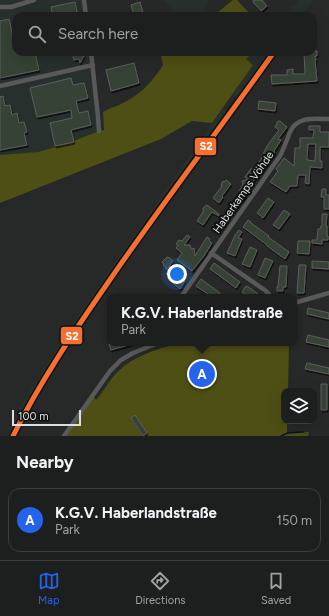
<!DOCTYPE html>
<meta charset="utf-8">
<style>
body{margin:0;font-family:Figtree,sans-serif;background:#2a2b2b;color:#f1f3f6}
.controls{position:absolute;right:12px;bottom:12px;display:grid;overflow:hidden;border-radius:8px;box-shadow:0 4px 16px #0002}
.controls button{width:36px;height:36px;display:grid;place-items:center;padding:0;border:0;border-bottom:1px solid #3b3c3c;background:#1d1e1e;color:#f1f3f6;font:20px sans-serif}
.scale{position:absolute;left:12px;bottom:10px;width:69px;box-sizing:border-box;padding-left:4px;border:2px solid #dee0df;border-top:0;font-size:11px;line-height:14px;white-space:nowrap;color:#dee0df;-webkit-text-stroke:3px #101111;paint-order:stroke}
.you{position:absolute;left:177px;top:274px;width:14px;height:14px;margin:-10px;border:3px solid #fff;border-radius:50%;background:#1a73e8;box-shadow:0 0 0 6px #1a73e833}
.badge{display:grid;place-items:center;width:26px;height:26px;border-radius:50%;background:#2563eb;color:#fff;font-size:13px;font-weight:700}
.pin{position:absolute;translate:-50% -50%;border:2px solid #fff;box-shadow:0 1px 4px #0006}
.popup{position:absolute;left:107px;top:294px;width:190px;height:52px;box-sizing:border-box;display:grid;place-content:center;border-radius:8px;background:#1d1e1e;filter:drop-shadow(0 1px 3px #0005);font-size:13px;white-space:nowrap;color:#a0a2a4}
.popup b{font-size:15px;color:#f1f3f6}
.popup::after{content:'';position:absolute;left:50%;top:100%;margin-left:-8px;border:8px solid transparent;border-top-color:#1d1e1e}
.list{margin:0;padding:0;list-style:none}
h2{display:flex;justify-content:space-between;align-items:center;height:52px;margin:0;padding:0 16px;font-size:17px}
h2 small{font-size:13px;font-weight:400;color:#a0a2a4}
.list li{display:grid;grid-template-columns:26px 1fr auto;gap:12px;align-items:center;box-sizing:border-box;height:64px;margin:0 8px 8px;padding:0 8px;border:1px solid #3b3c3c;border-radius:12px}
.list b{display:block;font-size:15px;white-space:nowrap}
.list p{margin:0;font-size:13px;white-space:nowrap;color:#a0a2a4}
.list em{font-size:13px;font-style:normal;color:#a0a2a4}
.icon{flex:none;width:22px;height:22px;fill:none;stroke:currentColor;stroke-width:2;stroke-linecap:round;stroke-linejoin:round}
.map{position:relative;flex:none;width:329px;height:436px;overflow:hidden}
.search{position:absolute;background:#1d1e1e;box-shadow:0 4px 16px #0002;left:12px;right:12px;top:12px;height:44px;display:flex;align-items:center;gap:10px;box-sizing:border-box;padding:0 14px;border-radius:12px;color:#a0a2a4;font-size:15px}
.sheet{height:124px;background:#1d1e1e}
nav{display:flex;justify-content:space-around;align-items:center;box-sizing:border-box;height:56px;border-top:1px solid #3b3c3c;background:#1d1e1e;font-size:11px;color:#a0a2a4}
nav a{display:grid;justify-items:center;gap:2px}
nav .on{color:#2563eb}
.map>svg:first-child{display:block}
.built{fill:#27302d}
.green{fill:#4d4f14}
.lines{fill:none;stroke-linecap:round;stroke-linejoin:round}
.stream{stroke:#041625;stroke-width:1.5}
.building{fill:#354336;stroke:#5e5e5e;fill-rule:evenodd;filter:url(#shadow)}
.minor{stroke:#595959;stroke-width:4.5}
.rail-1-casing{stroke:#101111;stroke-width:8}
.rail-1{stroke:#f46f30;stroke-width:5}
.labels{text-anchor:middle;stroke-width:4;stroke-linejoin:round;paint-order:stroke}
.street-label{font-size:11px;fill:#dee0df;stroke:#101111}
.line-badge{stroke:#101111;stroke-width:1.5}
.badge-label{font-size:11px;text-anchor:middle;font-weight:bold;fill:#fff}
</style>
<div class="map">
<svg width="329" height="436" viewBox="0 0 329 436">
<defs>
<filter id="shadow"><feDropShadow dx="1" dy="2" stdDeviation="0" flood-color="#0009"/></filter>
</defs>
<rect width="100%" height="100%" fill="#272828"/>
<!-- built -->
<path class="built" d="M 0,0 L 84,0 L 86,16 L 16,16 L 16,52 L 91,52 L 99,131 L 63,145 L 38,152 L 0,155 Z
M 164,0 L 208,0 L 203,14 L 201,16 L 178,16 Z
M 299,0 L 313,0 L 302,16 L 284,16 L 292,6 L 296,4 Z
M 254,52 L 276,52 L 242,101 L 233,94 L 253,65 L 249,62 L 225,83 L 212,93 L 179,111 L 157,120 L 38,163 L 0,168 L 0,163 L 19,163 L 35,159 L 129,126 L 178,106 L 198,96 L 225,78 L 238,67 Z
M 223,108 L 233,114 L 167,202 L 61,354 L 36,397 L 25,417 L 16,436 L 7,436 L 23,403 L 37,380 L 75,320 Z"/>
<!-- green -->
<path class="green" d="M 233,0 L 237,0 L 252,16 L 213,16 Z
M 160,52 L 254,52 L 246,59 L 253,65 L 212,123 L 192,121 L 161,139 L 0,203 L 0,155 L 38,152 L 63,145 L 99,131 L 104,130 L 103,112 C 109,108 116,107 123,103 C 140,95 153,81 163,65 Z
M 180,343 L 289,343 L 288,391 L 284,391 L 284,421 L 287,421 L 287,433 L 309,432 L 308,436 L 64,436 L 92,395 L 96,400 C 102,393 107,385 112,378 C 130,356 155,350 180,343 Z"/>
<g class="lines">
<!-- stream -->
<path class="stream" d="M 281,436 L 288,433 L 303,432"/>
</g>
<!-- building -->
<path class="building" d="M 253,0 L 262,0 L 267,6 L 261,11 L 253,2 L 254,2 Z
M 75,2 L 78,16 L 53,16 L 51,7 Z
M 140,2 L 144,16 L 134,16 L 131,5 Z
M 9,19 L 14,42 L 16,41 L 16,52 L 35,52 L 39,70 L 0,78 L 0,21 Z
M 313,51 L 317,51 L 317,56 L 315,56 L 316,60 L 315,60 L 317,81 L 272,84 L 271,75 L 287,75 L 287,70 L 293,69 L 293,74 L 305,74 L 304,52 Z
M 72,52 L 83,52 L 84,56 L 80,63 L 79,59 L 74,60 Z
M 134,63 L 139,83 L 111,91 L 106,70 Z
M 71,78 L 73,85 L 84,83 L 88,98 L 76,101 L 79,113 L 88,111 L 91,125 L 71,130 L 74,142 L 55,146 L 50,123 L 72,118 L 71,110 L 37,117 L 30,88 Z
M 3,96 L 5,106 L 10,105 L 12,115 L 17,113 L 19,123 L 24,122 L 27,132 L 24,133 L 27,145 L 0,150 L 0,97 Z
M 259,101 L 276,103 L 275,111 L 258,109 Z
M 278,121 L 280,121 L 287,127 L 278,139 L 281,140 L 274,151 L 275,152 L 245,192 L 244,195 L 246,196 L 242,201 L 236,198 L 240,192 L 239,191 L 243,185 L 242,181 L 249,179 L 245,177 L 250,170 L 252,168 L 254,169 L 262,158 L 261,158 L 267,146 L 279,130 L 275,127 Z
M 309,126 L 320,126 L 320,132 L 329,132 L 329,147 L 320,147 L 320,161 L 322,161 L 322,168 L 310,167 L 309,184 L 305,183 L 306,175 L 298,175 L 297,186 L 290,186 L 286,192 L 270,182 L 278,171 L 276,169 L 284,158 L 294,166 L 295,148 L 300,148 L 300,138 L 313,138 L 314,130 L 309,130 ZM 308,144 L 316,144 L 315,161 L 307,160 Z
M 226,180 L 231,184 L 222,196 L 223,197 L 219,203 L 213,198 L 222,186 L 221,185 L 223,181 L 224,182 Z
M 322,189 L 326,189 L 326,195 L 329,195 L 329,209 L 324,209 L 324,197 L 321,197 Z
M 268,198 L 274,202 L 263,218 L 257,213 Z
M 207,205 L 219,214 L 219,216 L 212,212 L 203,225 L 197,221 L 203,212 L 203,208 Z
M 284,210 L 290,214 L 279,229 L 273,225 Z
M 322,214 L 327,214 L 326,226 L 327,226 L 327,236 L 328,236 L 328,240 L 322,240 L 322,244 L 312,243 L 312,240 L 317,240 L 318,229 L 320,229 L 321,226 L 322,226 Z
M 248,220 L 251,222 L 251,223 L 269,236 L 268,237 L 289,252 L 285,259 L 267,246 L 267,245 L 243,227 Z
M 239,230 L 242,232 L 238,238 L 242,239 L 235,256 L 227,253 L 235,235 Z
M 187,235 L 190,237 L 184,245 L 190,245 L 190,246 L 192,249 L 194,248 L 195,256 L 207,237 L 210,239 L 209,240 L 212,243 L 204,256 L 192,271 L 177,260 L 182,253 L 176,248 L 178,245 L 176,244 L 179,240 L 182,241 Z
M 298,241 L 310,241 L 309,254 L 297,253 Z
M 250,247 L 257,250 L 250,267 L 242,264 Z
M 167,257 L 170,258 L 173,261 L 168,268 L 176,267 L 176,271 L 179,271 L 179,272 L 181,274 L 182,279 L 185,281 L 180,289 L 174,284 L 176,281 L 166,274 L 168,271 L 165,268 L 167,268 L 163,265 L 164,264 L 162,262 Z
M 265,258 L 273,261 L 265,278 L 258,275 Z
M 312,261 L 329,262 L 329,269 L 312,268 Z
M 214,263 L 240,282 L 236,288 L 210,269 Z
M 299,265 L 306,265 L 304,293 L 297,293 Z
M 280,266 L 287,266 L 286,287 L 283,287 L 283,291 L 277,291 L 277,287 L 278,287 Z
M 201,279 L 220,293 L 217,297 L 212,297 L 196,286 Z
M 246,286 L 250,288 L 262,297 L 249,297 L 245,294 L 242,292 Z
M 308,308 L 329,313 L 329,319 L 307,314 Z
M 308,335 L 329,340 L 329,347 L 306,342 Z
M 113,343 L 131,343 L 132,344 L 111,350 L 109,344 Z
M 307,363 L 329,368 L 329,374 L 305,369 Z
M 321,384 L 327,384 L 327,410 L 321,410 Z
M 135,415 L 147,433 L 143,436 L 131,418 Z"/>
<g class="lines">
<!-- minor -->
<path class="minor" d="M 84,0 L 86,16
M 0,7 L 11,7 L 34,0
M 91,52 L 98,117 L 99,131
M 0,86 L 93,65
M 211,253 L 266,291 L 271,297
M 181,297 L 280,156 C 284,148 287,140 290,132 C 297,116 314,119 329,119
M 294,303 L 329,293
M 64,436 L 110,371 L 121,360 L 133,353 L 158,343"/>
<!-- rail-1 casing -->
<g class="rail-1-casing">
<path id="rail-1" d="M 13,436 C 40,382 73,333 107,284 C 161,205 219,130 274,52"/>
</g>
<!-- rail-1 -->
<use href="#rail-1" class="rail-1"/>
</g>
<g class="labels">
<!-- street labels -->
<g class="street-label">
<text transform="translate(243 192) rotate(-55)" y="4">Haberkamps Vöhde</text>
</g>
</g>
<g class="line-badge">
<rect x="194" y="137" width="23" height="19" rx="4" fill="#f46f30"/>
<rect x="60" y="326" width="23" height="19" rx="4" fill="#f46f30"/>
</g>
<g class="badge-label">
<text x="206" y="150">S2</text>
<text x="72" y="340">S2</text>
</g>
</svg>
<div class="controls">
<button><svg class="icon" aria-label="layers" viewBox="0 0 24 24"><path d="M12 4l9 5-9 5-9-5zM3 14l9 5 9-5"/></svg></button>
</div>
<div class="scale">100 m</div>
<div class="you"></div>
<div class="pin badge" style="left:202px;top:374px">A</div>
<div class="popup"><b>K.G.V. Haberlandstraße</b>Park</div>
<div class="search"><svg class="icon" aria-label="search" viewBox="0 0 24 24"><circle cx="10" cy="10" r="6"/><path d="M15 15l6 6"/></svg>Search here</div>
</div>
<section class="sheet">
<h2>Nearby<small></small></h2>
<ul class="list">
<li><span class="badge">A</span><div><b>K.G.V. Haberlandstraße</b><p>Park</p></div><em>150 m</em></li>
</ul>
</section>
<nav>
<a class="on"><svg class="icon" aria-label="map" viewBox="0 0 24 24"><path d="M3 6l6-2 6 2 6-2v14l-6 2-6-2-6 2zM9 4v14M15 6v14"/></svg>Map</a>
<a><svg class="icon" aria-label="directions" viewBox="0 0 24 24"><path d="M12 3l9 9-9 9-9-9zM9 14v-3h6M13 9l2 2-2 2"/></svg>Directions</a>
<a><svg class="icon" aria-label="saved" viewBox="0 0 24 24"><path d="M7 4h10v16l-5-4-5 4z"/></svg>Saved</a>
</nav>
